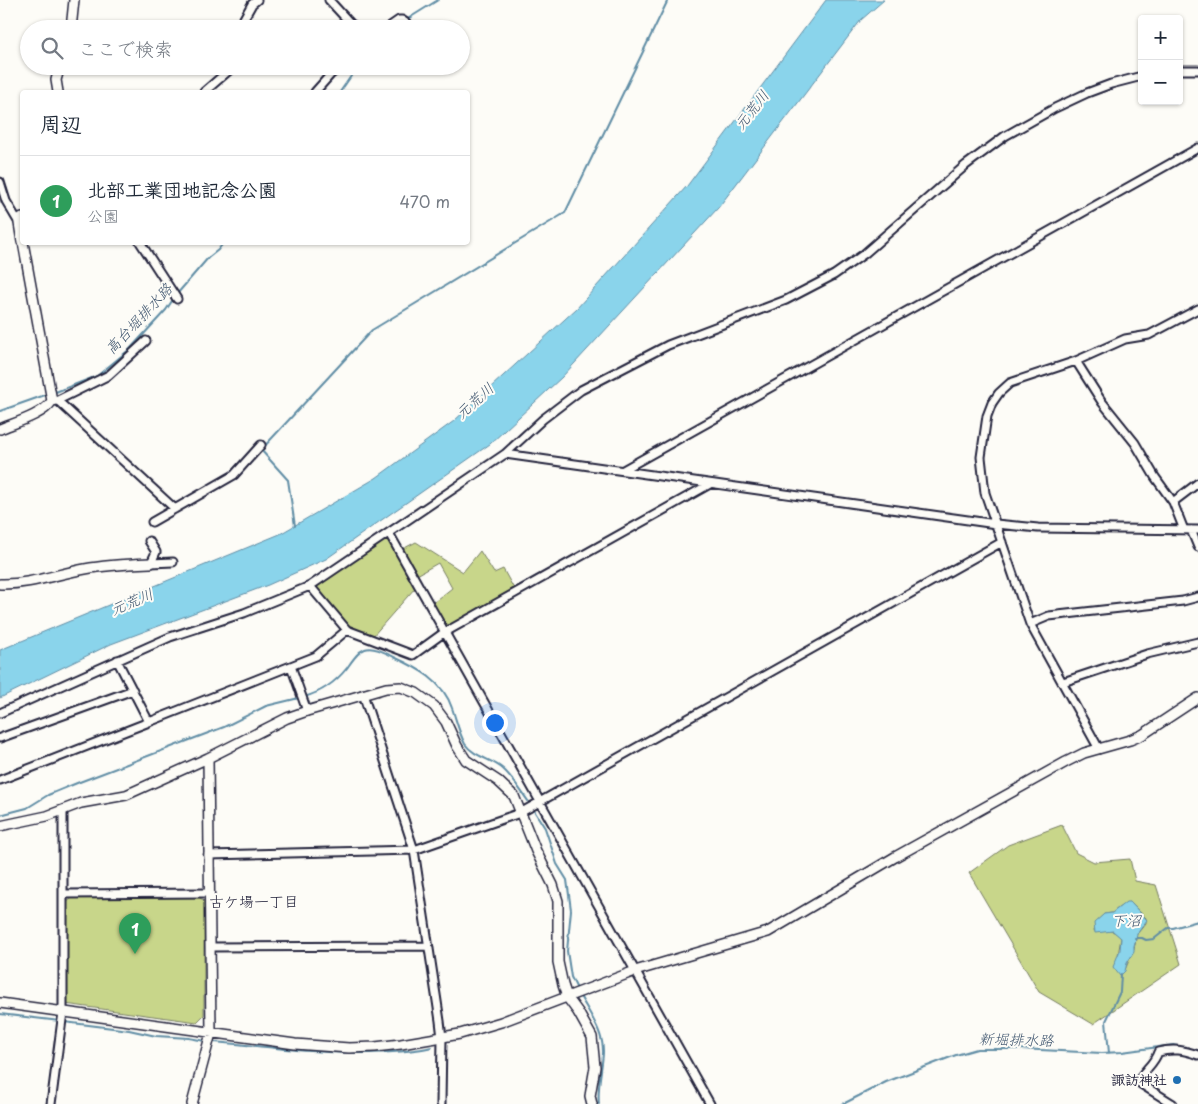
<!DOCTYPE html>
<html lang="ja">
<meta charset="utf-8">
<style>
body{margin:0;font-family:"Playpen Sans","Klee One",sans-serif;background:#f6f6f7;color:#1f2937}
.controls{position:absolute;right:15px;top:15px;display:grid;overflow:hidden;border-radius:5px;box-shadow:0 1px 4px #0004}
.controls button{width:45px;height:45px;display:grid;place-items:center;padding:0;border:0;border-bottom:1px solid #e0e1e3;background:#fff;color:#1f2937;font:25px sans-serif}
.you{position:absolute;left:494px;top:722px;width:18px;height:18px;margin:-12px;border:4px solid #fff;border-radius:50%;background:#1a73e8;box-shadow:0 0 0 8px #1a73e833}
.badge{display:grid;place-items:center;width:32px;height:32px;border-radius:50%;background:#1f6fb2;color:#fff;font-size:16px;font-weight:700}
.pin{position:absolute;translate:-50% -41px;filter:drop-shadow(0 1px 2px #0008)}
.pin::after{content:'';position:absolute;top:26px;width:18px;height:15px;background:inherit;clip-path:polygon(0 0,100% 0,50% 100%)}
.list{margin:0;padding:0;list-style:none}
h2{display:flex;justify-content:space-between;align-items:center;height:65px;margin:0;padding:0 20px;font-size:21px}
h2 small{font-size:16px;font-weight:400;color:#747a83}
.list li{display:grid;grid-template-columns:32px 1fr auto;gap:15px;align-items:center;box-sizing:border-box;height:90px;padding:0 20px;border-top:1px solid #e0e1e3}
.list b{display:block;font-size:19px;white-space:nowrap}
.list p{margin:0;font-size:16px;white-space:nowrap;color:#747a83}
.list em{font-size:16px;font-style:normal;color:#747a83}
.icon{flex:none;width:28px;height:28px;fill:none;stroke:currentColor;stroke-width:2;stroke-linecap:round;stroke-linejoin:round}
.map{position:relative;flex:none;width:1198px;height:1104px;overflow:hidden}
.search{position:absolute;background:#fff;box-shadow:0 1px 4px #0004;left:20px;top:20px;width:450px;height:55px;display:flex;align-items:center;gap:12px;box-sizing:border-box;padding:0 18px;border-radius:28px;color:#747a83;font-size:19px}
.panel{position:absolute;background:#fff;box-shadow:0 1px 4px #0004;left:20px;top:90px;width:450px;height:155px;border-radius:5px}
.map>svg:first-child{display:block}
.green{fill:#c8d68a;stroke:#757c62;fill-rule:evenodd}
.water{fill:#8ad4eb;stroke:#608da5}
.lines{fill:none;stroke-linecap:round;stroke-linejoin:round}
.stream{stroke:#608da5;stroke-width:2}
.minor-casing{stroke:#22223b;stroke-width:11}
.tertiary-casing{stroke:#22223b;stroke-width:12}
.minor{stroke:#fdfcf7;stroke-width:7}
.tertiary{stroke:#fdfcf7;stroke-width:9}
.poi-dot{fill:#1f6fb2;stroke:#fdfcf7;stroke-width:2}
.labels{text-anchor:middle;stroke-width:4;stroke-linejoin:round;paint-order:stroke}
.poi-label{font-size:14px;font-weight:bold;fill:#22223b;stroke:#fdfcf7;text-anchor:end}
.water-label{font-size:15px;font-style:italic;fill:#415770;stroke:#fdfcf7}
.neighbourhood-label{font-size:15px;fill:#22223b;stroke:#fdfcf7}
</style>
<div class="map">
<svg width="1198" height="1104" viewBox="0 0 1198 1104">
<rect width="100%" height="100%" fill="#fdfcf7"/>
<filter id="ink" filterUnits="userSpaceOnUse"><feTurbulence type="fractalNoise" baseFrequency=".02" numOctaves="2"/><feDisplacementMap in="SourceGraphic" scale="10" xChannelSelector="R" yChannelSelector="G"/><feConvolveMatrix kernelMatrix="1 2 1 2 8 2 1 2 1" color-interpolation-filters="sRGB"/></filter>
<g filter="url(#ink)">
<!-- green -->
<path class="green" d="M 387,539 L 395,553 L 416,542 L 463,572 L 480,551 L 494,573 L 503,569 L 514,589 L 447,628 L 433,603 L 452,588 L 438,563 L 417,575 L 415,588 L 372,637 L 346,626 L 313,587 Z
M 1062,825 L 1076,853 L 1094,862 L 1130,859 L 1135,881 L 1156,885 L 1181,964 L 1093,1024 L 1039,992 L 969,873 L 1008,845 ZM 1130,902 L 1146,918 L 1146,923 L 1137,934 L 1134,949 L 1124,972 L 1118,955 L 1121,938 C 1114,928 1105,931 1094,931 L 1098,920 L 1104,914 L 1112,913 L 1118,908 Z
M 199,897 L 204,901 L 204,1015 L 197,1022 L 65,1004 L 66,903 L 72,898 Z"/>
<!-- water -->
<path class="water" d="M 826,0 L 884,0 L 861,20 L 718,208 L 562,377 L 490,444 L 326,559 L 268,585 L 111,644 L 0,698 L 0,650 L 280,534 L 376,478 L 454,421 L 577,308 L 687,186 Z
M 1126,902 L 1130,902 L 1147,920 L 1137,934 L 1134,946 L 1134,952 L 1127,963 L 1125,971 L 1120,976 L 1113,967 L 1120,950 L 1121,938 L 1113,931 L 1095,933 L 1094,923 L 1104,914 L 1112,913 Z"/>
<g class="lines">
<!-- stream -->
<path class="stream" d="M 406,20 L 438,0
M 394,29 L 402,23
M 340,92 L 358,66
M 177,294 L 208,258 L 218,250 L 224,242
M 53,393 L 97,376 L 130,349 L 166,310 L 174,298
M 0,411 L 48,394
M 295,526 L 288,480 L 261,450 L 372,330 L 565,213 L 668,0
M 304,697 C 322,692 335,683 347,668 C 352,661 357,652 365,649 C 374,646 386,653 394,657 C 418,668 443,681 452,708 C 456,719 459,733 465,744 C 474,757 492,759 503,769 C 514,779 522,793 531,805
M 533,809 L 545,828 L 557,864 L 567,880 L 571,910 L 567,951 L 571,977 L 577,989
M 0,815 L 27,808 L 48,795 L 77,783 L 224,727 L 266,706 L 299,698
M 1135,938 L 1142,938 L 1146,940 L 1154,939 L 1168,928 L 1173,928 L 1198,921
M 580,996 C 589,1013 604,1033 603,1053 C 602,1070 597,1087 599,1104
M 0,1014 L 60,1021
M 64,1022 L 129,1030 L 156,1036 L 189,1038 L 205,1041
M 213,1042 C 265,1046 317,1054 370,1053 C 391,1052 412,1052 432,1047
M 1109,1053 L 1106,1021 L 1120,992 L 1121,974
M 843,1104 L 886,1082 L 956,1055 L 977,1049 L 1019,1049 L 1102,1053 L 1122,1052 L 1173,1045 L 1190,1049"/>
<!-- minor casing -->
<g class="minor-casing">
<path id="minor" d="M 329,0 L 351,24 L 359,29
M 238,29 L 252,4 L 257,0
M 386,29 L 399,20 L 402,20 L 409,25
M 1179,70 L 1198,70
M 204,92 L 234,66
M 315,92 L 331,74 L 342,66
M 0,182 L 6,201 L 19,223
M 140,242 L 177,299
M 1076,361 L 1102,402 L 1135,443 L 1155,477 L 1173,502 L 1184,530
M 56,401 L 109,375 L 146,341
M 58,401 L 175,509
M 505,454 L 996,524 L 1038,528 L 1198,530
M 623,470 L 1198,148
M 1173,502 L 1198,483
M 152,522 L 234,475 L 261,445
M 1191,530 L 1198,547
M 389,533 L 710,1104
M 149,541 L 156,552 L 151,563 L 173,562
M 310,586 L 347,630
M 1030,624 L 1049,616 L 1183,601 L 1198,597
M 117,660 L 149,722 L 316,656 L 347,630 L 413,655 L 442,634 L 710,484
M 291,666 L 307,711
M 1063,682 L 1147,654 L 1198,642
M 363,694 L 414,850 L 440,1021 L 442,1038 L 441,1104
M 0,713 L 170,637 L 244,613 L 310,586 L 505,454 L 543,419 L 581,390 L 668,345 L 786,300 L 834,275 L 864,254 L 966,165 L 1005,136 L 1055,108 L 1087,93 L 1111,84 L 1142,76
M 0,738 L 133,690
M 1099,749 L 1030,624 L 985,493 L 981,457 L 987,416 L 992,403 L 999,393 L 1010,383 L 1076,361 L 1125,339 L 1149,335 L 1198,309
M 0,780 L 149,722
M 208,855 L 414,850 L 520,813 L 1002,542
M 63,894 L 208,893
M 210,947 L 427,946
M 51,1104 L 63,1012 L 63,810
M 1173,1104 L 1141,1084 L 1139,1081 C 1142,1071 1154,1065 1158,1052 C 1173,1048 1184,1050 1198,1055"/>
</g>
<!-- tertiary casing -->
<g class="tertiary-casing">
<path id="tertiary" d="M 71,29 L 74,0
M 58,92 L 56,80 L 60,66
M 22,218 L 19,223 L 22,242
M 0,429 C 14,423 43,415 52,401 L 23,242
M 0,584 C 29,585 57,574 85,569 C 106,565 129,564 151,563
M 0,826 L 47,816 L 81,803 L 126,795 L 208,758 L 287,718 L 307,711 L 386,688 L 401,687 L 416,693 L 434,706 L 446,722 L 457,746 L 466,760 L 498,781 L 514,796 L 536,851 L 553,885 L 558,901 L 558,962 L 563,985 L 567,997 L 578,1012 L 592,1037 L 595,1067 L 590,1096 L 592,1104
M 0,1003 L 295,1044 L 349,1048 L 375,1047 L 401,1044 L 460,1034 L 501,1022 L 635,971 L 768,932 L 895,857 L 1066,762 L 1084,753 L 1130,740 L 1142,735 L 1198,698
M 192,1104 L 211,1033 L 208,758"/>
</g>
<!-- minor -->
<use href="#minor" class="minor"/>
<!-- tertiary -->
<use href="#tertiary" class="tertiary"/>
</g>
</g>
<!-- markers -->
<circle class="poi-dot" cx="1177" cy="1080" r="5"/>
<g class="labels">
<!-- poi labels -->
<g class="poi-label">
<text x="1167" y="1085">諏訪神社</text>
</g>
<!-- water labels -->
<g class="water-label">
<text transform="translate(752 110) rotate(-51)" y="5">元荒川</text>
<text transform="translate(139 319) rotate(-47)" y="5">高台堀排水路</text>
<text transform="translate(475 401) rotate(-42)" y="5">元荒川</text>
<text transform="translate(132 602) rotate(-23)" y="5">元荒川</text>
<text x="1126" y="926">下沼</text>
<text transform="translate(1016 1040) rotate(1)" y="5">新堀排水路</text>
</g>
<!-- neighbourhood labels -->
<g class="neighbourhood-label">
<text x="254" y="907">古ケ場一丁目</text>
</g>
</g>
</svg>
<div class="controls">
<button>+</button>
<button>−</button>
</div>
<div class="you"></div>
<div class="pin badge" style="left:135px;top:954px;background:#2e9e5b">1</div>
<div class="search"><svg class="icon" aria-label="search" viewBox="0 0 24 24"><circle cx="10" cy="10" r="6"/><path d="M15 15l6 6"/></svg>ここで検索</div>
<section class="panel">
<h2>周辺<small></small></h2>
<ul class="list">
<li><span class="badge" style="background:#2e9e5b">1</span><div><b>北部工業団地記念公園</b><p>公園</p></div><em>470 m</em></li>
</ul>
</section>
</div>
